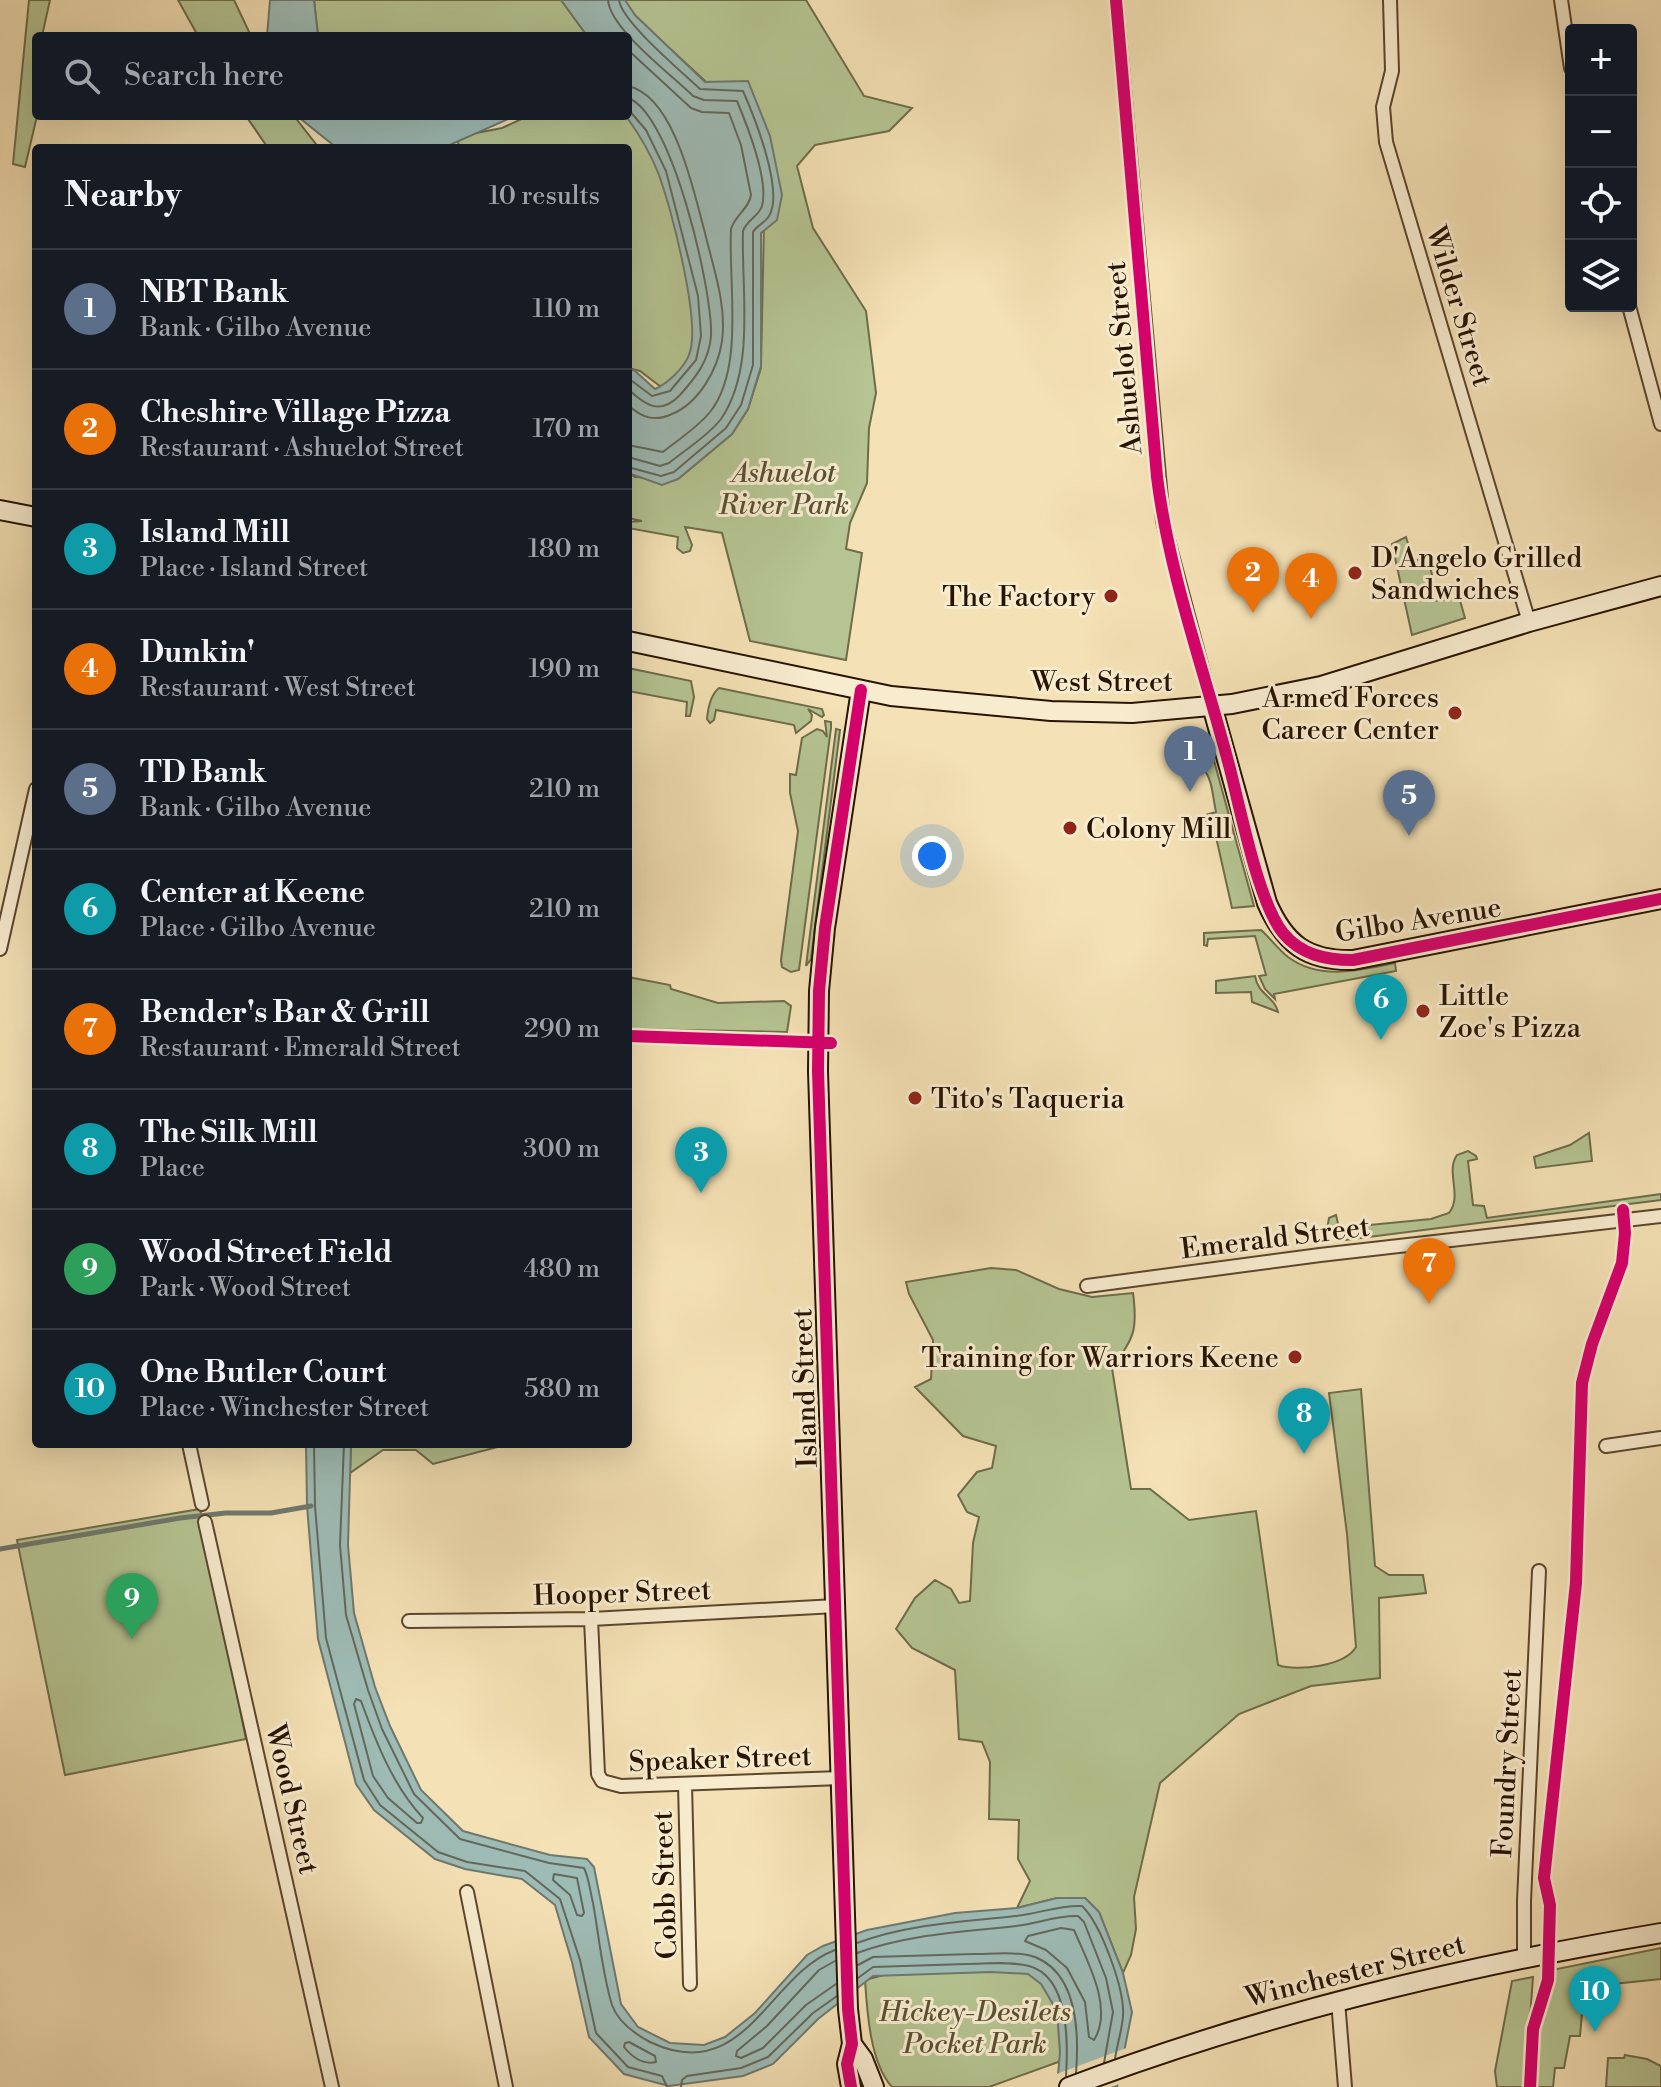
<!DOCTYPE html>
<meta charset="utf-8">
<style>
body{margin:0;font-family:"Libre Bodoni",serif;background:#20242c;color:#f1f3f6}
.controls{position:absolute;right:24px;top:24px;display:grid;overflow:hidden;border-radius:8px;box-shadow:0 8px 32px #0002}
.controls button{width:72px;height:72px;display:grid;place-items:center;padding:0;border:0;border-bottom:2px solid #363941;background:#171b24;color:#f1f3f6;font:40px sans-serif}
.you{position:absolute;left:932px;top:856px;width:28px;height:28px;margin:-20px;border:6px solid #fff;border-radius:50%;background:#1a73e8;box-shadow:0 0 0 12px #1a73e833}
.badge{display:grid;place-items:center;width:52px;height:52px;border-radius:50%;background:#c59692;color:#fff;font-size:26px;font-weight:700}
.pin{position:absolute;translate:-50% -66px;filter:drop-shadow(0 2px 4px #0008)}
.pin::after{content:'';position:absolute;top:42px;width:28px;height:24px;background:inherit;clip-path:polygon(0 0,100% 0,50% 100%)}
.list{margin:0;padding:0;list-style:none}
h2{display:flex;justify-content:space-between;align-items:center;height:104px;margin:0;padding:0 32px;font-size:34px}
h2 small{font-size:26px;font-weight:400;color:#9ea1a6}
.list li{display:grid;grid-template-columns:52px 1fr auto;gap:24px;align-items:center;box-sizing:border-box;height:120px;padding:0 32px;border-top:2px solid #363941}
.list b{display:block;font-size:30px;white-space:nowrap}
.list p{margin:0;font-size:26px;white-space:nowrap;color:#9ea1a6}
.list em{font-size:26px;font-style:normal;color:#9ea1a6}
.icon{flex:none;width:44px;height:44px;fill:none;stroke:currentColor;stroke-width:2;stroke-linecap:round;stroke-linejoin:round}
.map{position:relative;flex:none;width:1661px;height:2087px;overflow:hidden}
.search{position:absolute;background:#171b24;box-shadow:0 8px 32px #0002;left:32px;top:32px;width:600px;height:88px;display:flex;align-items:center;gap:20px;box-sizing:border-box;padding:0 28px;border-radius:8px;color:#9ea1a6;font-size:30px}
.panel{position:absolute;background:#171b24;box-shadow:0 8px 32px #0002;left:32px;top:144px;width:600px;height:1304px;border-radius:8px}
.map>svg:first-child{display:block}
.green{fill:#b5c492;stroke:#6e6c4a;stroke-width:2}
.water{fill:#9ebcb6;stroke:#6f786e;stroke-width:2}
.pier{fill:#f4e1b5}
.lines{fill:none;stroke-linecap:round;stroke-linejoin:round}
.shore{stroke:#63685c;stroke-width:2}
.stream{stroke:#6f786e;stroke-width:5}
.street-casing{stroke:#5b462e;stroke-width:16}
.secondary-casing{stroke:#281301;stroke-width:22}
.street{stroke:#f8eccf;stroke-width:12}
.secondary{stroke:#f8eccf;stroke-width:18}
.cycleway-casing{stroke:#f8eccf;stroke-width:17}
.cycleway{stroke:#d6006c;stroke-width:12}
.poi-dot{fill:#8f2418;stroke:#f8eccf;stroke-width:3}
.labels{text-anchor:middle;stroke-width:6;stroke-linejoin:round;paint-order:stroke}
.street-label{font-size:28px;fill:#281301;stroke:#f8eccf}
.park-label{font-size:28px;font-style:italic;fill:#595134;stroke:#f8eccf}
.poi-label{font-size:28px;fill:#281301;stroke:#f8eccf;text-anchor:start}
</style>
<div class="map">
<svg width="1661" height="2087" viewBox="0 0 1661 2087">
<rect width="100%" height="100%" fill="#f4e1b5"/>
<filter id="stains"><feTurbulence type="fractalNoise" baseFrequency=".0025" numOctaves="4"/><feColorMatrix values="0 0 0 0 .2 0 0 0 0 .09 0 0 0 0 .02 0 0 0 .5 -.17"/></filter>
<radialGradient id="worn" r=".72"><stop offset=".6" stop-color="#630" stop-opacity="0"/><stop offset="1" stop-color="#630" stop-opacity=".3"/></radialGradient>
<!-- green -->
<path class="green" d="M 29,0 L 50,0 L 42,36 L 36,36 L 34,77 L 36,78 L 37,116 L 25,167 L 13,164 Z
M 178,0 L 234,0 L 251,36 L 198,36 Z
M 314,0 L 561,0 L 585,33 L 584,36 L 318,36 Z
M 617,0 L 806,0 L 864,96 L 912,108 L 889,131 L 815,145 L 797,166 L 813,228 L 866,311 L 876,393 L 869,428 L 867,483 L 850,523 L 846,549 L 862,553 L 846,660 L 750,641 L 722,533 L 685,527 L 692,545 L 690,551 L 683,553 L 677,548 L 678,537 L 628,528 L 628,522 L 642,521 L 628,518 L 628,473 L 635,477 L 678,479 L 732,434 L 748,409 L 761,368 L 764,222 L 744,126 L 704,80 Z
M 246,116 L 294,116 L 319,148 L 268,148 Z
M 528,116 L 648,116 L 705,348 L 665,390 L 640,371 L 628,368 L 628,148 L 460,148 L 456,137 L 502,128 Z
M 1406,537 L 1413,561 L 1428,558 L 1433,579 L 1429,581 L 1434,601 L 1459,597 L 1465,618 L 1412,635 L 1392,544 Z
M 628,668 L 691,681 L 694,697 L 690,716 L 686,716 L 687,702 L 628,691 Z
M 719,688 L 822,709 L 824,715 L 822,717 L 808,709 L 812,715 L 811,721 L 796,733 L 794,725 L 716,710 L 714,720 L 710,723 L 707,719 C 708,708 710,695 719,688 Z
M 825,721 L 831,722 L 831,728 L 799,970 L 791,972 L 782,967 L 781,960 L 798,831 L 790,793 L 790,774 L 796,775 L 802,738 L 817,729 L 823,731 L 827,737 Z
M 836,729 L 840,730 L 811,959 L 806,966 Z
M 1187,734 C 1200,739 1208,743 1213,757 L 1254,906 L 1232,908 L 1214,828 L 1208,829 L 1206,818 L 1202,816 L 1216,812 C 1210,783 1214,765 1180,760 L 1178,746 Z
M 1261,930 C 1270,938 1278,949 1288,957 C 1320,981 1360,970 1395,963 L 1396,971 L 1274,994 L 1275,999 L 1265,989 L 1259,976 L 1266,975 L 1255,936 L 1208,939 L 1207,946 L 1204,945 L 1204,933 Z
M 1255,976 C 1258,995 1275,997 1278,1012 L 1252,1002 L 1251,992 L 1216,993 L 1216,981 Z
M 628,977 L 670,985 L 671,989 L 718,1003 L 784,1001 L 791,1006 L 787,1032 L 628,1029 Z
M 1589,1133 L 1592,1161 L 1536,1168 L 1534,1157 L 1570,1145 Z
M 1468,1151 L 1476,1156 L 1477,1159 L 1468,1161 L 1473,1205 L 1484,1206 L 1487,1218 L 1661,1194 L 1661,1200 L 1345,1240 L 1334,1236 L 1327,1229 L 1329,1218 L 1336,1215 L 1339,1228 L 1431,1219 L 1449,1213 C 1463,1195 1445,1172 1457,1155 Z
M 991,1268 L 1016,1270 L 1059,1289 L 1092,1297 L 1133,1293 C 1138,1331 1134,1337 1112,1368 L 1131,1489 L 1150,1489 L 1189,1520 L 1256,1511 L 1278,1665 C 1297,1672 1345,1666 1356,1647 L 1347,1534 L 1329,1393 L 1361,1389 L 1375,1566 L 1389,1575 L 1423,1575 L 1426,1593 L 1379,1598 L 1380,1678 L 1311,1686 L 1239,1714 L 1160,1783 L 1134,1897 L 1136,1929 L 1131,1955 L 1123,1973 L 1099,1912 L 1085,1898 L 1057,1898 L 1017,1908 L 1030,1881 L 1018,1859 L 1019,1820 L 989,1819 L 990,1762 L 982,1742 L 959,1739 L 955,1670 L 912,1648 L 896,1629 L 915,1598 L 935,1580 L 951,1589 L 959,1603 L 970,1601 L 973,1543 L 979,1517 L 967,1512 L 958,1495 L 977,1472 L 992,1468 L 996,1446 L 963,1436 L 915,1387 L 931,1379 L 933,1340 L 909,1294 L 906,1282 Z
M 351,1444 L 509,1444 L 433,1464 L 416,1450 L 383,1450 L 350,1473 Z
M 200,1509 L 246,1739 L 65,1775 L 17,1540 Z
M 1661,1948 L 1661,1979 L 1604,1985 L 1605,1993 L 1584,1991 L 1580,2036 L 1570,2036 L 1564,2068 L 1555,2068 L 1553,2087 L 1533,2087 L 1537,2028 L 1548,1996 L 1552,1970 Z
M 1006,1961 L 1060,1993 L 1061,2061 L 989,2087 L 892,2087 C 870,2063 867,2011 865,1980 L 891,1973 Z
M 1533,1977 L 1525,2087 L 1497,2087 L 1495,2071 L 1512,1981 Z
M 1625,2055 L 1647,2059 L 1661,2066 L 1661,2087 L 1606,2087 L 1608,2058 L 1624,2058 Z"/>
<!-- water -->
<path class="water" d="M 270,0 L 314,0 L 318,36 L 267,36 Z
M 561,0 L 625,0 L 635,15 L 705,82 L 748,81 L 770,136 L 782,195 L 777,220 L 761,233 L 761,366 L 748,409 L 732,434 L 678,479 L 662,485 L 628,473 L 628,371 L 634,370 L 655,389 C 667,384 684,368 689,355 C 702,324 671,209 659,175 C 651,154 639,134 626,116 L 628,116 L 628,36 L 584,36 L 585,33 Z
M 297,116 L 515,116 L 443,148 L 337,148 Z
M 306,1444 L 351,1444 L 348,1545 L 354,1613 L 375,1687 L 390,1726 L 421,1790 L 463,1831 L 550,1855 L 587,1859 L 594,1867 L 621,2004 L 638,2027 L 670,2043 L 704,2045 L 725,2037 L 755,2013 L 807,1955 L 823,1946 L 867,1930 L 955,1913 L 1017,1908 L 1057,1898 L 1085,1898 L 1099,1912 L 1123,1973 L 1132,2012 L 1117,2087 L 1057,2087 L 1060,2052 L 1057,2011 L 1041,1984 L 1028,1974 L 991,1972 L 873,1976 L 818,2019 L 773,2064 L 743,2076 L 669,2086 L 624,2074 L 589,2037 L 572,1962 L 555,1905 L 522,1879 L 465,1869 L 435,1859 L 374,1810 L 356,1784 L 318,1639 L 307,1506 Z"/>
<!-- pier -->
<path class="pier" d="M 1129,2047 L 1122,2083 L 1111,2087 L 1053,2087 L 1054,2075 Z"/>
<g class="lines">
<!-- shore -->
<path class="shore" d="M 608,0 C 610,29 672,75 693,96 L 704,100 L 737,101 C 747,125 769,181 762,206 C 759,216 747,220 743,231 C 741,290 756,368 721,419 C 708,436 685,450 669,463 L 660,466 L 628,457
M 619,0 C 621,21 682,72 700,89 L 743,91 C 754,116 783,188 770,214 C 767,222 757,225 753,232 L 753,365 L 741,405 L 726,428 L 674,472 L 661,476 L 628,467
M 628,50 L 691,108 L 702,112 L 729,113 L 741,145 L 751,195 C 749,209 735,215 731,229 C 728,283 745,368 710,412 C 698,427 678,440 663,452 L 628,445
M 628,86 C 675,96 694,193 705,233 C 713,267 727,305 722,341 C 718,369 699,403 672,414 C 655,422 642,418 628,405
M 628,98 C 672,113 713,292 711,336 C 709,361 696,377 680,395 C 660,416 645,405 628,389
M 628,109 L 646,130 L 666,171 L 698,296 L 701,336 L 696,360 L 670,391 L 652,396 L 628,378
M 314,1444 L 315,1506 L 326,1638 L 364,1780 L 380,1805 L 438,1852 L 467,1862 L 525,1871 L 560,1899 L 580,1960 L 596,2033 L 628,2067 L 662,2076 L 667,2087
M 344,1444 L 340,1545 L 346,1615 L 368,1690 L 382,1729 L 414,1794 L 460,1839 L 549,1863 L 584,1868 C 589,1878 590,1891 593,1903 C 599,1936 602,1972 612,2005 C 618,2022 635,2034 650,2042 C 745,2087 768,1975 835,1950
M 356,1699 L 361,1701 C 376,1742 393,1786 423,1818 L 421,1823 L 417,1823 L 388,1798 L 373,1776 L 354,1704 Z
M 554,1874 L 577,1878 L 584,1913 L 582,1916 L 577,1915 L 570,1895 L 553,1880 Z
M 1061,1928 L 1074,1930 C 1087,1961 1114,2008 1094,2040 L 1089,2037 L 1085,2002 L 1067,1968 L 1046,1950 L 1025,1941 L 1028,1936 Z
M 857,1943 C 907,1924 962,1922 1015,1916 C 1038,1914 1058,1905 1082,1906 C 1101,1924 1125,1990 1123,2016 C 1122,2030 1117,2045 1115,2059
M 857,1953 C 908,1934 963,1932 1016,1926 C 1038,1924 1056,1915 1078,1916 L 1084,1922 L 1106,1978 L 1113,2012 L 1104,2063
M 835,1961 L 819,1970 L 767,2026 L 737,2051 L 736,2056 L 741,2058 L 763,2048 L 806,2005 L 836,1984
M 858,1965 L 873,1957 C 906,1956 939,1955 973,1954 C 992,1954 1017,1951 1035,1957 C 1078,1974 1079,2035 1076,2073
M 858,1978 L 873,1967 C 904,1966 935,1965 966,1964 C 986,1964 1009,1961 1029,1966 C 1070,1977 1068,2044 1066,2076
M 629,2042 L 655,2056 L 656,2062 C 643,2065 632,2057 624,2047 L 625,2043 Z
M 681,2087 L 682,2080 L 687,2076 L 741,2068 L 768,2057 L 813,2013 L 837,1996"/>
<!-- stream -->
<path class="stream" d="M 0,1549 L 180,1518 L 226,1513 L 271,1513 L 311,1506"/>
<!-- street casing -->
<g class="street-casing">
<path id="street" d="M 1116,0 L 1163,521 L 1212,706
M 1390,0 L 1392,71 L 1383,107 L 1386,142 L 1529,622
M 1561,0 L 1571,68
M 1629,306 L 1661,424
M 0,949 L 36,789
M 1087,1286 L 1320,1255 L 1661,1216
M 189,1444 L 202,1504
M 1606,1446 L 1661,1438
M 205,1522 L 332,2087
M 591,1619 L 598,1774 L 602,1781 L 621,1786 L 841,1778
M 409,1621 L 591,1619 L 836,1606
M 685,1785 L 690,1984
M 467,1892 L 506,2087
M 1524,1957 L 1524,1901 L 1539,1571
M 1338,2001 L 1345,2087"/>
</g>
<!-- secondary casing -->
<g class="secondary-casing">
<path id="secondary" d="M 0,510 L 36,517
M 628,641 L 891,696 L 1051,711 L 1132,713 L 1232,704 L 1321,686 L 1529,622 L 1661,586
M 1212,706 L 1267,903 C 1285,944 1307,961 1353,960 L 1661,899
M 852,2044 L 863,2059 L 874,2087
M 851,2087 L 847,2064 L 852,2044 L 848,2009 L 818,1071 L 819,991 L 825,928 L 861,690
M 1069,2087 C 1261,2014 1459,1967 1661,1933"/>
</g>
<!-- street -->
<use href="#street" class="street"/>
<!-- secondary -->
<use href="#secondary" class="secondary"/>
<!-- cycleway casing -->
<g class="cycleway-casing">
<path id="cycleway" d="M 1116,0 L 1157,477 C 1169,574 1204,670 1229,765 C 1240,807 1258,902 1283,933 C 1301,955 1326,960 1353,960 L 1661,899
M 628,1036 L 831,1043
M 851,2087 L 847,2064 L 852,2044 L 848,2009 L 818,1071 L 819,991 L 825,928 L 861,690
M 1530,2087 L 1533,2029 L 1548,1980 L 1550,1905 L 1544,1878 L 1576,1583 L 1582,1383 L 1592,1344 L 1622,1263 L 1625,1233 L 1623,1210"/>
</g>
<!-- cycleway -->
<use href="#cycleway" class="cycleway"/>
</g>
<!-- markers -->
<g class="poi-dot">
<circle cx="1355" cy="573" r="8"/>
<circle cx="1111" cy="596" r="8"/>
<circle cx="1455" cy="713" r="8"/>
<circle cx="1070" cy="828" r="8"/>
<circle cx="1423" cy="1011" r="8"/>
<circle cx="915" cy="1098" r="8"/>
<circle cx="1295" cy="1357" r="8"/>
</g>
<g class="labels">
<!-- street labels -->
<g class="street-label">
<text transform="translate(1460 306) rotate(73)" y="10">Wilder Street</text>
<text transform="translate(1123 358) rotate(-95)" y="10">Ashuelot Street</text>
<text x="1102" y="691">West Street</text>
<text transform="translate(1418 919) rotate(-9)" y="10">Gilbo Avenue</text>
<text transform="translate(1275 1237) rotate(-7)" y="10">Emerald Street</text>
<text transform="translate(804 1388) rotate(-92)" y="10">Island Street</text>
<text transform="translate(622 1592) rotate(-2)" y="10">Hooper Street</text>
<text transform="translate(720 1758) rotate(-2)" y="10">Speaker Street</text>
<text transform="translate(1506 1763) rotate(-87)" y="10">Foundry Street</text>
<text transform="translate(293 1799) rotate(77)" y="10">Wood Street</text>
<text transform="translate(664 1885) rotate(-92)" y="10">Cobb Street</text>
<text transform="translate(1355 1970) rotate(-14)" y="10">Winchester Street</text>
</g>
<!-- park labels -->
<g class="park-label">
<text x="784" y="482">Ashuelot<tspan x="784" dy="32">River Park</tspan></text>
<text x="975" y="2021">Hickey-Desilets<tspan x="975" dy="32">Pocket Park</tspan></text>
</g>
<!-- poi labels -->
<g class="poi-label">
<text x="1371" y="567">D'Angelo Grilled<tspan x="1371" dy="32">Sandwiches</tspan></text>
<text x="1095" y="606" text-anchor="end">The Factory</text>
<text x="1439" y="707" text-anchor="end">Armed Forces<tspan x="1439" dy="32">Career Center</tspan></text>
<text x="1086" y="838">Colony Mill</text>
<text x="1439" y="1005">Little<tspan x="1439" dy="32">Zoe's Pizza</tspan></text>
<text x="931" y="1108">Tito's Taqueria</text>
<text x="1279" y="1367" text-anchor="end">Training for Warriors Keene</text>
</g>
</g>
<rect width="100%" height="100%" filter="url(#stains)"/>
<rect width="100%" height="100%" fill="url(#worn)"/>
</svg>
<div class="controls">
<button>+</button>
<button>−</button>
<button><svg class="icon" aria-label="locate" viewBox="0 0 24 24"><circle cx="12" cy="12" r="6"/><path d="M12 2v4M12 18v4M2 12h4M18 12h4"/></svg></button>
<button><svg class="icon" aria-label="layers" viewBox="0 0 24 24"><path d="M12 4l9 5-9 5-9-5zM3 14l9 5 9-5"/></svg></button>
</div>
<div class="you"></div>
<div class="pin badge" style="left:1190px;top:792px;background:#5c6f8a">1</div>
<div class="pin badge" style="left:1253px;top:613px;background:#e8710a">2</div>
<div class="pin badge" style="left:701px;top:1193px;background:#0f9aa8">3</div>
<div class="pin badge" style="left:1311px;top:619px;background:#e8710a">4</div>
<div class="pin badge" style="left:1409px;top:836px;background:#5c6f8a">5</div>
<div class="pin badge" style="left:1381px;top:1040px;background:#0f9aa8">6</div>
<div class="pin badge" style="left:1429px;top:1304px;background:#e8710a">7</div>
<div class="pin badge" style="left:1304px;top:1454px;background:#0f9aa8">8</div>
<div class="pin badge" style="left:132px;top:1639px;background:#2e9e5b">9</div>
<div class="pin badge" style="left:1595px;top:2032px;background:#0f9aa8">10</div>
<div class="search"><svg class="icon" aria-label="search" viewBox="0 0 24 24"><circle cx="10" cy="10" r="6"/><path d="M15 15l6 6"/></svg>Search here</div>
<section class="panel">
<h2>Nearby<small>10 results</small></h2>
<ul class="list">
<li><span class="badge" style="background:#5c6f8a">1</span><div><b>NBT Bank</b><p>Bank · Gilbo Avenue</p></div><em>110 m</em></li>
<li><span class="badge" style="background:#e8710a">2</span><div><b>Cheshire Village Pizza</b><p>Restaurant · Ashuelot Street</p></div><em>170 m</em></li>
<li><span class="badge" style="background:#0f9aa8">3</span><div><b>Island Mill</b><p>Place · Island Street</p></div><em>180 m</em></li>
<li><span class="badge" style="background:#e8710a">4</span><div><b>Dunkin'</b><p>Restaurant · West Street</p></div><em>190 m</em></li>
<li><span class="badge" style="background:#5c6f8a">5</span><div><b>TD Bank</b><p>Bank · Gilbo Avenue</p></div><em>210 m</em></li>
<li><span class="badge" style="background:#0f9aa8">6</span><div><b>Center at Keene</b><p>Place · Gilbo Avenue</p></div><em>210 m</em></li>
<li><span class="badge" style="background:#e8710a">7</span><div><b>Bender's Bar &amp; Grill</b><p>Restaurant · Emerald Street</p></div><em>290 m</em></li>
<li><span class="badge" style="background:#0f9aa8">8</span><div><b>The Silk Mill</b><p>Place</p></div><em>300 m</em></li>
<li><span class="badge" style="background:#2e9e5b">9</span><div><b>Wood Street Field</b><p>Park · Wood Street</p></div><em>480 m</em></li>
<li><span class="badge" style="background:#0f9aa8">10</span><div><b>One Butler Court</b><p>Place · Winchester Street</p></div><em>580 m</em></li>
</ul>
</section>
</div>
